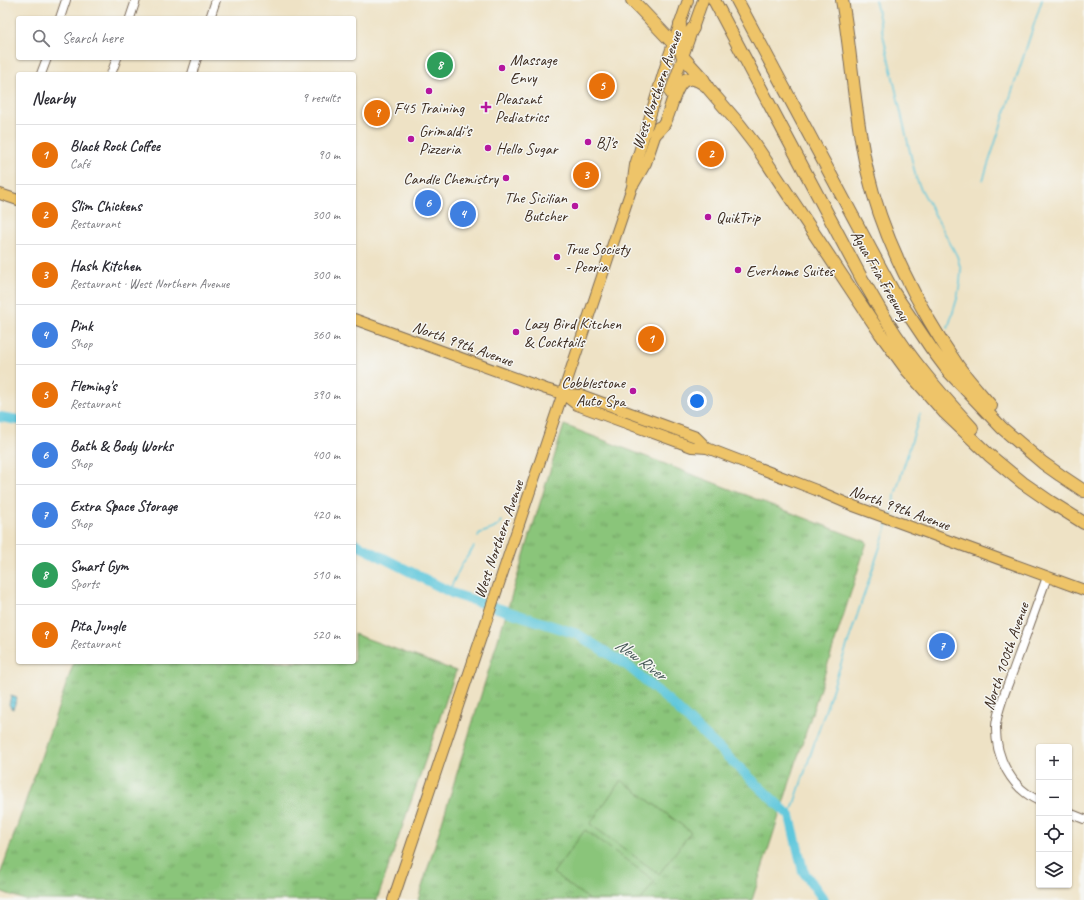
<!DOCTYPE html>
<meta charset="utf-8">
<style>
body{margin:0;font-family:Caveat,sans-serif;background:#f2f2f3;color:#2b2b33}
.controls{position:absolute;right:12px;bottom:12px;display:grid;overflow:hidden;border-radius:4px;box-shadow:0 1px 3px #0004}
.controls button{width:36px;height:36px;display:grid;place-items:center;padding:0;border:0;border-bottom:1px solid #e1e1e2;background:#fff;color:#2b2b33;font:20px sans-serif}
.you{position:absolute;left:697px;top:401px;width:14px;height:14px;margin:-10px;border:3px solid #fff;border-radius:50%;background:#1a73e8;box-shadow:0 0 0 6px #1a73e833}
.badge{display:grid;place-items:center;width:26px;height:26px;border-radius:50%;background:#b5179e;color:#fff;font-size:13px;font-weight:700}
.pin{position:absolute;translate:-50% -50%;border:2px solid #fff;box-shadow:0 1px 4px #0006}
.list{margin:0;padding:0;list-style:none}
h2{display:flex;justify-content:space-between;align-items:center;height:52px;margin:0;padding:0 16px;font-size:17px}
h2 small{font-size:13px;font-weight:400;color:#7c7c81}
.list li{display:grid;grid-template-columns:26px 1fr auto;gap:12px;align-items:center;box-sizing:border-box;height:60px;padding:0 16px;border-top:1px solid #e1e1e2}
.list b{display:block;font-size:15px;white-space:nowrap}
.list p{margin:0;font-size:13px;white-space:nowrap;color:#7c7c81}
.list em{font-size:13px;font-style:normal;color:#7c7c81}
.icon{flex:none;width:22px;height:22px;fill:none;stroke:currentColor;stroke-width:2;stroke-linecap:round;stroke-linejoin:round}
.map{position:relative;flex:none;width:1084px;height:900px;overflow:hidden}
.search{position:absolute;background:#fff;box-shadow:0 1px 3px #0004;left:16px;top:16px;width:340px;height:44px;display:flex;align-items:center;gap:10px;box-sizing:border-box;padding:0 14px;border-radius:4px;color:#7c7c81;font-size:15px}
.panel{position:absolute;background:#fff;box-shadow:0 1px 3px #0004;left:16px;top:72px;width:340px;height:592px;border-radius:4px}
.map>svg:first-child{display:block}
.grass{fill:url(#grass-tufts);stroke:#62784c}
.garden{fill:#8ac57a;stroke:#62784c}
.water{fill:url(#water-rules);stroke:#4d787d}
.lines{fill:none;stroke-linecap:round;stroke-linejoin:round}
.stream{stroke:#5fc7dc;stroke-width:1.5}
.river{stroke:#5fc7dc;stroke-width:10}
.minor-casing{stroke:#7a6a58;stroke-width:10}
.major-casing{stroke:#7a6a58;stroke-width:12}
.highway-casing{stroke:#7a6a58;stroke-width:14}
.minor{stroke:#fff;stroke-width:8}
.major{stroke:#eec469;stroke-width:10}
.highway{stroke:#eec469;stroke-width:12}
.poi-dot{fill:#b5179e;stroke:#f6f6f2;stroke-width:1.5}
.labels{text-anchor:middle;stroke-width:3;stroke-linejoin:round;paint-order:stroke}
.poi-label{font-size:16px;fill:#3b2a1e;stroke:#f6f6f2;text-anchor:start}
.street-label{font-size:16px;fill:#3b2a1e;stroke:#f6f6f2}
.water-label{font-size:17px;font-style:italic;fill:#465957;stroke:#f6f6f2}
</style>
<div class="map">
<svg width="1084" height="900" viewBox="0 0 1084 900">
<defs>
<pattern id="grass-tufts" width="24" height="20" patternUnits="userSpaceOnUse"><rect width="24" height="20" fill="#8ac57a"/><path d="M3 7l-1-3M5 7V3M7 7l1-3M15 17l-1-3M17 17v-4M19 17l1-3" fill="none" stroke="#72a063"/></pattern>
<pattern id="water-rules" width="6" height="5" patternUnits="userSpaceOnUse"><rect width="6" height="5" fill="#5fc7dc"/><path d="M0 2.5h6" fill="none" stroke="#50a2b2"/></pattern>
</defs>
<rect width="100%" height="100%" fill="#f6f6f2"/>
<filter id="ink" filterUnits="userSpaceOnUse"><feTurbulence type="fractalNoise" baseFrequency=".025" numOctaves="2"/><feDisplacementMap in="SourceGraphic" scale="8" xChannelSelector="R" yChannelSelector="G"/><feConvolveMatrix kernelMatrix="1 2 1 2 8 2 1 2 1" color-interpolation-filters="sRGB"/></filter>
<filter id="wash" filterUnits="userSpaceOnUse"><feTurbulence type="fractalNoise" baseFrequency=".012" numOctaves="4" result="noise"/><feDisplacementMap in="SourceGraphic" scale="16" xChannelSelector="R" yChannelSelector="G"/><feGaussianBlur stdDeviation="0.9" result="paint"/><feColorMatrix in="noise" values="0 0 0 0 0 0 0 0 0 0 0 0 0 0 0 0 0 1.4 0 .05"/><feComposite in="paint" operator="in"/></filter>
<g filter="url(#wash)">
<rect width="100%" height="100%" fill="#eee2c5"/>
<!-- grass -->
<path class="grass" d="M 564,425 L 867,542 L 752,900 L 418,900 Z
M 354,634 L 456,671 L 377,900 L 25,900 L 0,891 L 0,875 L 74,662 L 354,662 Z"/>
<!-- garden -->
<path class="garden" d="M 621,780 L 691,832 L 659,874 L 590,824 Z
M 585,830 L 655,881 L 641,900 L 590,900 L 553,873 Z"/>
<!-- water -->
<path class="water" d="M 11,696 L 17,698 L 13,709 L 11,708 L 9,704 Z"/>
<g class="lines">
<!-- stream -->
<path class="stream" d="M 875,0 L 916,178 L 920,187 L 957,256 L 961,270 L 960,283 L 957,299 L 948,328
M 983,180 L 1042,0
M 891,516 L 894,507 L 895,495 L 920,414
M 478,537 L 480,533 C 490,530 495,530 502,521
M 449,591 L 462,564 L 474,547
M 790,816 L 888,523"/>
<!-- river -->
<path class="river" d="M 0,417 L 18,420
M 354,543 L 454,594 L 577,634 L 628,666 L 669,701 L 790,816 L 803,871 L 824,900"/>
</g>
</g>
<g filter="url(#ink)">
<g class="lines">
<!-- minor casing -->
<g class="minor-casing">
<path id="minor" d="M 60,18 L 66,0
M 130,18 L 136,0
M 210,18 L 216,0
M 41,74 L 47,58
M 111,74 L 117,58
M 192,74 L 197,58
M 1039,801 C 1011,788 995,757 996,726 C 997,710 1007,687 1013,671 C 1024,640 1036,608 1047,577
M 1069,813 L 1084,819"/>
</g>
<!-- major casing -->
<g class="major-casing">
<path id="major" d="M 670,93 L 703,0
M 634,184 L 646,163 L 658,127
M 0,194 L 18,200
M 354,319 L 546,389 L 563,394 L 581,395 L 696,437 L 707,448
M 563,394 L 577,405 L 612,418 L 692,447 L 707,448 L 816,490 L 851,505 L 1084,590
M 393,900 L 632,187 L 635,165 L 667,61 L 688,0"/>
</g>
<!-- highway casing -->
<g class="highway-casing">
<path id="highway" d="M 632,0 L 670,40 C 681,44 688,36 693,28
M 714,0 L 862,279 C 871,293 878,307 887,321 C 911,360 941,394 972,428
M 737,0 L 894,293 L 931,348 L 949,372 L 1002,428 L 1043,463 L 1060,475 L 1084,491
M 842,0 C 852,56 854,114 867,170 C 883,239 919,309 958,366 C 968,380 980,393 991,406
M 680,25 L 679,41 L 681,51 L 683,57 L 703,79 L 708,88 L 739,124 L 756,146 L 880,333 L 907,370 L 945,413 L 989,455 L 1023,483 L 1049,501 L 1084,523
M 655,134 C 659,130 663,126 665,122 C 674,104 676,63 705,85"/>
</g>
<!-- minor -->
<use href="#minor" class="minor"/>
<!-- major -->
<use href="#major" class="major"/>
<!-- highway -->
<use href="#highway" class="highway"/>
</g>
</g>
<!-- markers -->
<g class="poi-dot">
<circle cx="502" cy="68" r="4"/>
<circle cx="429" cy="91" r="4"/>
<path d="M484 101h4v4h4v4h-4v4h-4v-4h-4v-4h4z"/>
<circle cx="411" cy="139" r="4"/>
<circle cx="588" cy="142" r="4"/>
<circle cx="488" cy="148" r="4"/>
<circle cx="506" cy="178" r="4"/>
<circle cx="575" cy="206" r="4"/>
<circle cx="708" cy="217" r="4"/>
<circle cx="557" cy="257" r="4"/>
<circle cx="738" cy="270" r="4"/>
<circle cx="516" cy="332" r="4"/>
<circle cx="633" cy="391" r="4"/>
</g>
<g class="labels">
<!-- poi labels -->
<g class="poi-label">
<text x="510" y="65">Massage<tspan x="510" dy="18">Envy</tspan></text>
<text x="495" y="104">Pleasant<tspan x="495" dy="18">Pediatrics</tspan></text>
<text x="429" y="113" text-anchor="middle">F45 Training</text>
<text x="419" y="136">Grimaldi's<tspan x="419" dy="18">Pizzeria</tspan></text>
<text x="596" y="148">BJ's</text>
<text x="496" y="154">Hello Sugar</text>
<text x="498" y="184" text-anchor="end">Candle Chemistry</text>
<text x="567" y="203" text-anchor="end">The Sicilian<tspan x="567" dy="18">Butcher</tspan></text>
<text x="716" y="223">QuikTrip</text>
<text x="565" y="254">True Society<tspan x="565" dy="18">- Peoria</tspan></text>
<text x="746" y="276">Everhome Suites</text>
<text x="524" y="329">Lazy Bird Kitchen<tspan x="524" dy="18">&amp; Cocktails</tspan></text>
<text x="625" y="388" text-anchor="end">Cobblestone<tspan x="625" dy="18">Auto Spa</tspan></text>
</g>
<!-- street labels -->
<g class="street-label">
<text transform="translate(656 90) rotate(-71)" y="6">West Northern Avenue</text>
<text transform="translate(881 275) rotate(60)" y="6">Agua Fria Freeway</text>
<text transform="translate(463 343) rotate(20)" y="6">North 99th Avenue</text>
<text transform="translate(900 507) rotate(20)" y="6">North 99th Avenue</text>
<text transform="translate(498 539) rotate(-71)" y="6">West Northern Avenue</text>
<text transform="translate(1005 656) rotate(-71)" y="6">North 100th Avenue</text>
</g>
<!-- water labels -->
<g class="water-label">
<text transform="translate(641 659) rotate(36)" y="6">New River</text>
</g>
</g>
</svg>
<div class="controls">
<button>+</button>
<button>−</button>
<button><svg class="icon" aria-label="locate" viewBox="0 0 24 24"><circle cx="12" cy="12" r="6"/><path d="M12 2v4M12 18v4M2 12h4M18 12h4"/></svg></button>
<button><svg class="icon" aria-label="layers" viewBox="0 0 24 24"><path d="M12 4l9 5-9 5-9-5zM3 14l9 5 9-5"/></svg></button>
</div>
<div class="you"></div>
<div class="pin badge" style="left:651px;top:339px;background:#e8710a">1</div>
<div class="pin badge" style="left:711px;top:154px;background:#e8710a">2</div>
<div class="pin badge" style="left:586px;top:175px;background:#e8710a">3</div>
<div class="pin badge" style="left:463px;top:214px;background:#3f7fe0">4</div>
<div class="pin badge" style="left:602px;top:86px;background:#e8710a">5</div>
<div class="pin badge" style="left:428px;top:203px;background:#3f7fe0">6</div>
<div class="pin badge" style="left:942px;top:646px;background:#3f7fe0">7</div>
<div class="pin badge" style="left:440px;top:65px;background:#2e9e5b">8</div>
<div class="pin badge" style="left:377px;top:113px;background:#e8710a">9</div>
<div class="search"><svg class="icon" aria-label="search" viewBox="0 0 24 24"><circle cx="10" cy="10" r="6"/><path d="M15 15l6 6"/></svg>Search here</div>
<section class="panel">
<h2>Nearby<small>9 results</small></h2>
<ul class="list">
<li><span class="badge" style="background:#e8710a">1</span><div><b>Black Rock Coffee</b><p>Café</p></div><em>90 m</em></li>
<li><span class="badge" style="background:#e8710a">2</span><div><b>Slim Chickens</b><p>Restaurant</p></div><em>300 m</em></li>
<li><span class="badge" style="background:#e8710a">3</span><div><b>Hash Kitchen</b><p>Restaurant · West Northern Avenue</p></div><em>300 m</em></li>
<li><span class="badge" style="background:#3f7fe0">4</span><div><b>Pink</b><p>Shop</p></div><em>360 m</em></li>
<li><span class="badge" style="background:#e8710a">5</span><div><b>Fleming's</b><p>Restaurant</p></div><em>390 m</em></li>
<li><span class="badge" style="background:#3f7fe0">6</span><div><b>Bath &amp; Body Works</b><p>Shop</p></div><em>400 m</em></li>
<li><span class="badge" style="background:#3f7fe0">7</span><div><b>Extra Space Storage</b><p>Shop</p></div><em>420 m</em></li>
<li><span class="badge" style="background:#2e9e5b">8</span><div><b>Smart Gym</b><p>Sports</p></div><em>510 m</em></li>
<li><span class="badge" style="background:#e8710a">9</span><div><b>Pita Jungle</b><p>Restaurant</p></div><em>520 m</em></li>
</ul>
</section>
</div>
